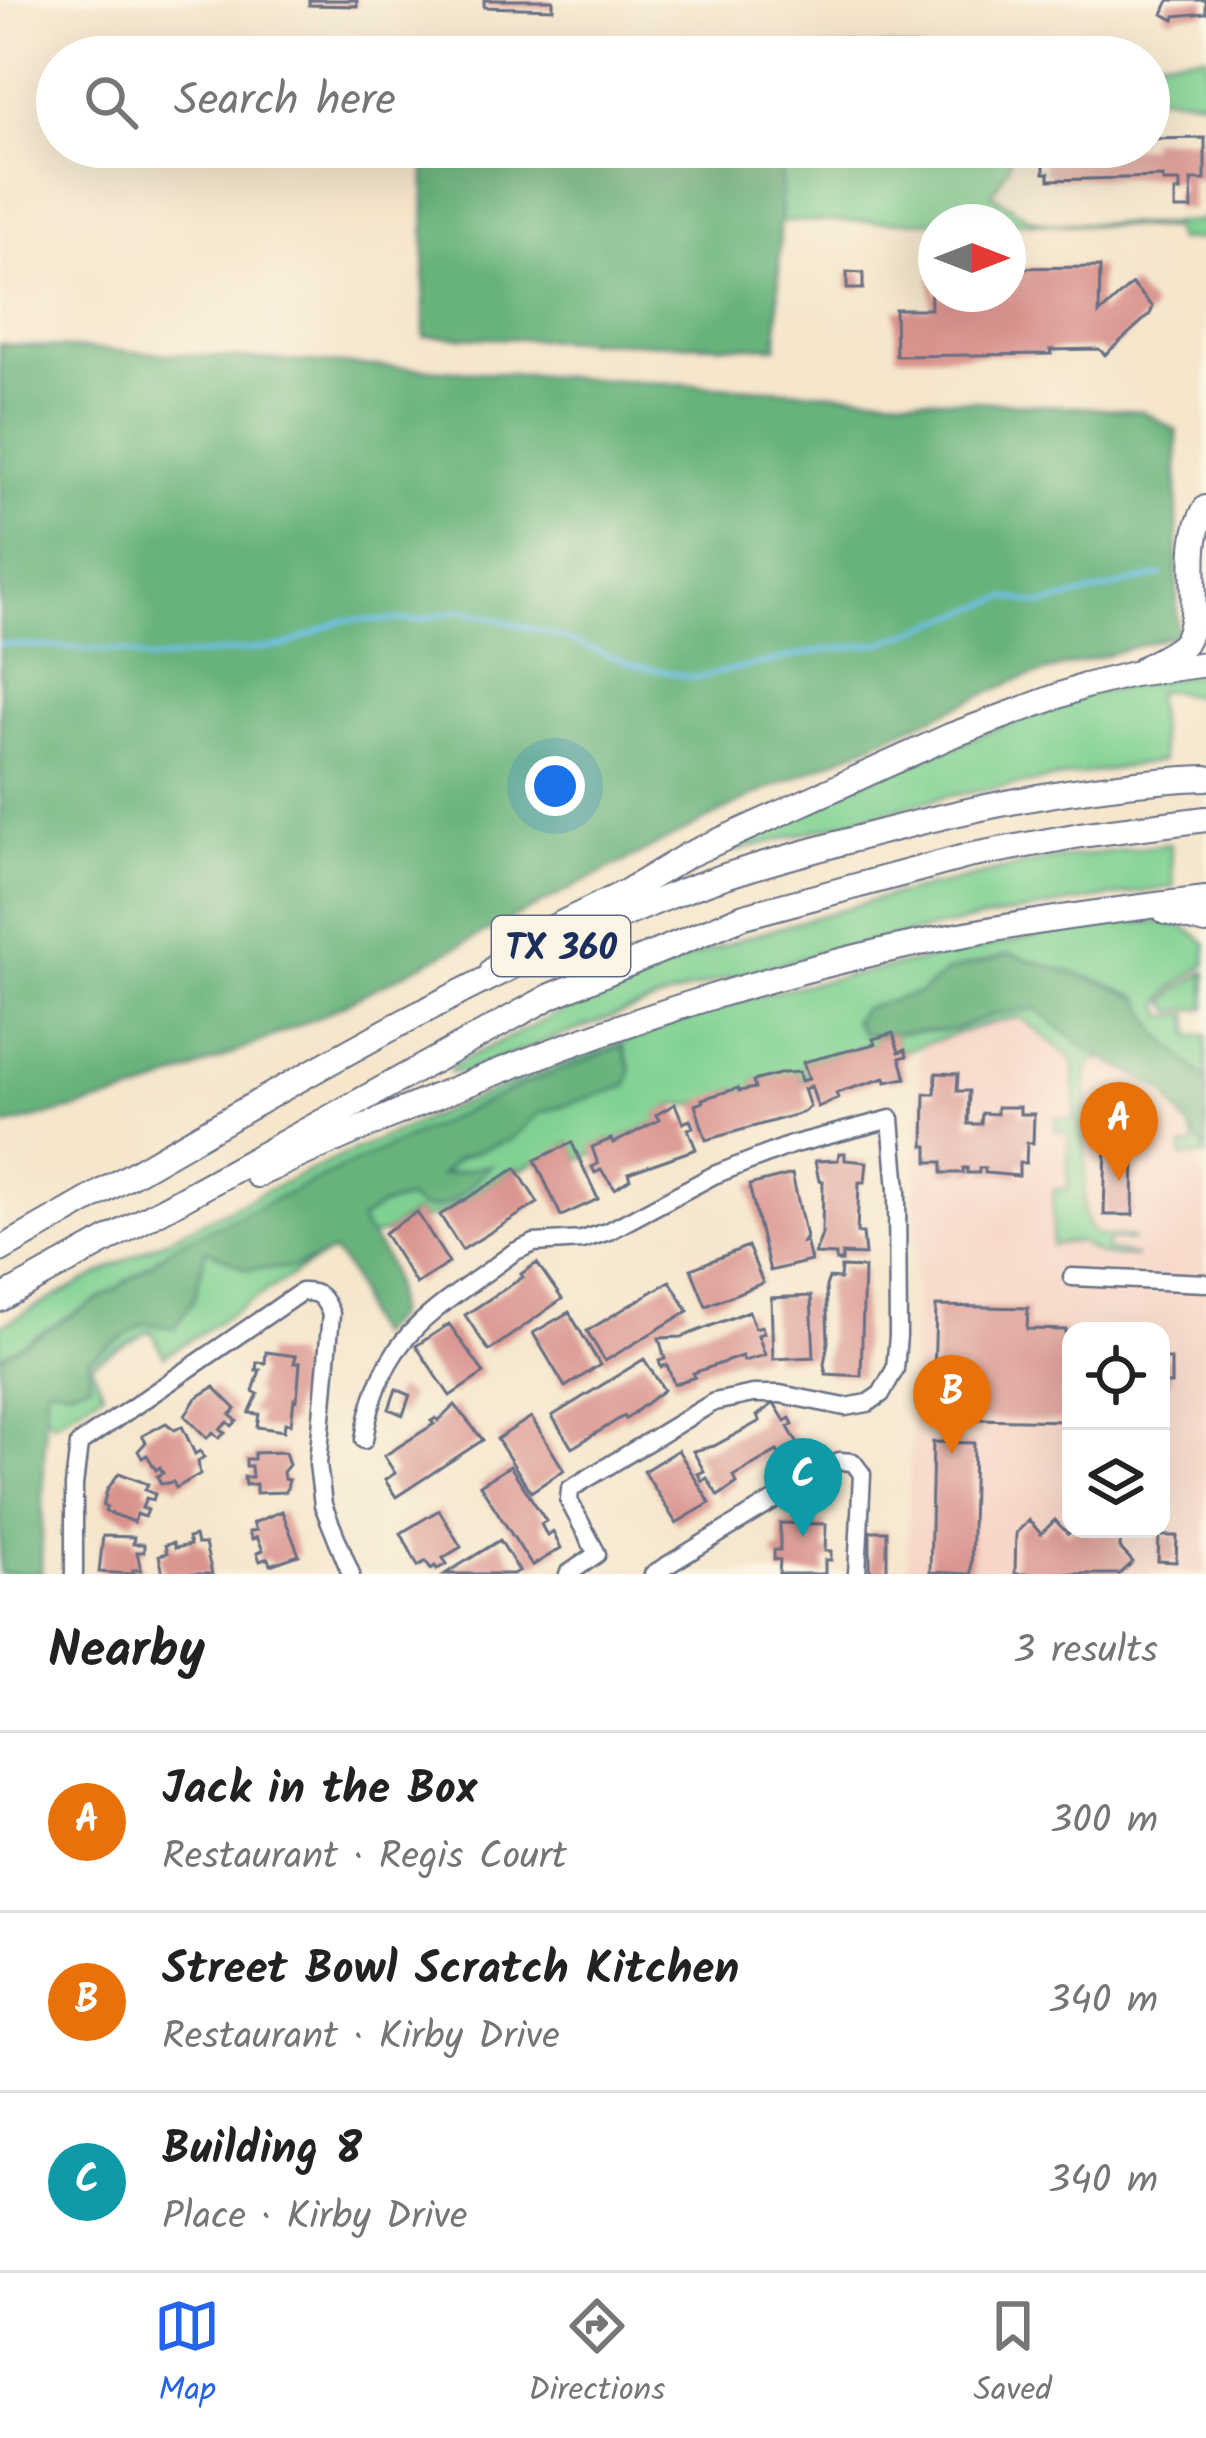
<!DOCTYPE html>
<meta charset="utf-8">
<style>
body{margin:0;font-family:Kalam,sans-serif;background:#f6f6f6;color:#222}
.controls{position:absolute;right:36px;bottom:36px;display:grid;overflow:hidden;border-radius:24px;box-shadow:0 12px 48px #0002}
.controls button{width:108px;height:108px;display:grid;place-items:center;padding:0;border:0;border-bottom:3px solid #e0e0e0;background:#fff;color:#222;font:60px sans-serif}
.compass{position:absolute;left:918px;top:204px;width:108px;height:108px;border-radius:50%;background:#fff;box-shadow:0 12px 48px #0002;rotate:90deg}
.you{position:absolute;left:555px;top:786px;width:42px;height:42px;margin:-30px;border:9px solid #fff;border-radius:50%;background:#1a73e8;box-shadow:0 0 0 18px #1a73e833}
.badge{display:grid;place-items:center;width:78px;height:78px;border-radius:50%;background:#2563eb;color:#fff;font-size:39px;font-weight:700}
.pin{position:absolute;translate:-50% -99px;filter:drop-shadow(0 3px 6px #0008)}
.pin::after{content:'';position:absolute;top:63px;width:42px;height:36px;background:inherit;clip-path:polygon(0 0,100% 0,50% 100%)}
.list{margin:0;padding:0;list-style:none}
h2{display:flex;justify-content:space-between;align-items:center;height:156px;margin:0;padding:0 48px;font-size:51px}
h2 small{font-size:39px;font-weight:400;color:#767676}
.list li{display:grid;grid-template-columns:78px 1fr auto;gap:36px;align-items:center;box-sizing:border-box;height:180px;padding:0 48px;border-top:3px solid #e0e0e0}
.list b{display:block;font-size:45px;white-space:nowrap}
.list p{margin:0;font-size:39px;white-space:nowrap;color:#767676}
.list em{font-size:39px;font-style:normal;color:#767676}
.icon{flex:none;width:66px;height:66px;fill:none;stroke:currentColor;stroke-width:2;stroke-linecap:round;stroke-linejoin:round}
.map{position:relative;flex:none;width:1206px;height:1574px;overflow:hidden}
.search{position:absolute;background:#fff;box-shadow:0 12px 48px #0002;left:36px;right:36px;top:36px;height:132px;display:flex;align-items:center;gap:30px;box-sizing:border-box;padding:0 42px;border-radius:66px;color:#767676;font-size:45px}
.sheet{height:696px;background:#fff}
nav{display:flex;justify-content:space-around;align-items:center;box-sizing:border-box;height:168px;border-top:3px solid #e0e0e0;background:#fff;font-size:33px;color:#767676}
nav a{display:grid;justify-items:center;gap:6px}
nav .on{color:#2563eb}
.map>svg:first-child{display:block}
.built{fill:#f6d2c4;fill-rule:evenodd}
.green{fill:#7fd192;stroke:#4d8078;stroke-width:3}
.forest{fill:#67b37c;stroke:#41716d;stroke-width:3}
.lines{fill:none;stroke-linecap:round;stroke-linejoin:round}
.stream{stroke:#73c1ed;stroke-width:4.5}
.building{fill:#d9938e}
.minor-casing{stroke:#676f84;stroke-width:21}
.highway-casing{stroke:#676f84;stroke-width:28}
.minor{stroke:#fff;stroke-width:16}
.highway{stroke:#fff;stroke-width:24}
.labels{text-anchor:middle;stroke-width:12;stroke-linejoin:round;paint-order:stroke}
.shield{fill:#fcf5e5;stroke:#5e6a86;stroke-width:3}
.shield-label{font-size:36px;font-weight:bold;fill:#1b2f5e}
</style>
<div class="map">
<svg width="1206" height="1574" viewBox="0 0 1206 1574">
<rect width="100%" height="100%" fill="#fcf5e5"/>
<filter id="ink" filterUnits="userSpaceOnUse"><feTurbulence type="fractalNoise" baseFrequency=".00833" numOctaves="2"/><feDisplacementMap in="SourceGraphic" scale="24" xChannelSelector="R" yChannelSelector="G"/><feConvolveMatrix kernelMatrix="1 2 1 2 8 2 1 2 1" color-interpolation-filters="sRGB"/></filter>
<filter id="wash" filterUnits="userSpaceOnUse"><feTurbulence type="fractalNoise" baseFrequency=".004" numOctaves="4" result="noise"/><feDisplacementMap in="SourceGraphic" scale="48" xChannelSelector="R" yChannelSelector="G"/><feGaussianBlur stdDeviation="2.7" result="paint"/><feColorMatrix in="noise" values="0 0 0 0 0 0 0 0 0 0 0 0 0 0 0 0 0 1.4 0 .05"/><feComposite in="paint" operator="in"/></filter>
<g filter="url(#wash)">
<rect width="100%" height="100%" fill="#f5e6cc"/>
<!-- built -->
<path class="built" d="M 988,987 L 1109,1053 L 1179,1112 L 1206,1186 L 1206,1574 L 907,1574 L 921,1010 ZM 1071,1331 L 1161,1331 L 1161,1529 L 1071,1529 Z"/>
<!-- green -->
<path class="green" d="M 891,47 L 933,54 L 1035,57 L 439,57 L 443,48 L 741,53 Z
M 1206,55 L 1206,100 L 1149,95 L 1149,59 Z
M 782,147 L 1011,147 L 1009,165 L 992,194 L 1030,219 L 1049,223 L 1167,225 C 1181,220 1192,225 1206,217 L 1206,239 L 1176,240 L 1173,228 L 1008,222 L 780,221 Z
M 1201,673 L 1204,696 C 1187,699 1173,686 1155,692 L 1162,761 L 943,797 L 736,851 L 734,848 L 855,784 L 1082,695 Z
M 1170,844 L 1174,887 C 1028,908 884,935 742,974 C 648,1001 557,1038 465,1072 L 450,1072 L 456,1063 L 630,979 L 747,937 L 881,898 L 1046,860 Z
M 1135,917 L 1137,923 C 1165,919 1186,924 1206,943 L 1206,965 L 1172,988 L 1161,1003 L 1164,1016 L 1189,1014 L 1191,1036 L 1206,1035 L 1206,1156 L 1182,1157 L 1182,1147 L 1194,1146 C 1189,1096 1151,1081 1113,1054 L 1093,1061 L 1087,1070 L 1084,1213 L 1090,1230 L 1100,1236 L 1132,1238 L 1132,1241 L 1108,1240 L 1106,1250 L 1137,1256 C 1127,1256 1112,1258 1103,1255 C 1075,1246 1092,1237 1052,1245 L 1053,1195 L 1055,1189 L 1068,1189 L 1068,1133 L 1055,1131 L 1055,1118 L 1075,1119 L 1074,1060 C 1061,1051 1031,1024 1020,1018 C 1011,1014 917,1047 899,1052 L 892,1033 L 874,1039 L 875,1044 L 804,1062 L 808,1079 L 802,1081 L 798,1072 L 769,1080 L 767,1077 L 754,1081 L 755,1088 L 739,1091 L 737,1088 L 695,1105 L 675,1104 L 657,1115 L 659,1120 L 613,1143 L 610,1139 L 593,1147 L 595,1154 L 579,1159 L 571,1143 L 519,1171 L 516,1168 L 440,1215 L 422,1219 L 416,1212 L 384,1233 L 340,1245 L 164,1356 L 151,1330 L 91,1364 L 103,1392 L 53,1423 L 45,1412 L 46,1330 L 0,1357 L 0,1326 C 240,1197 491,1079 752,998 C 789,986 829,980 867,972 C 956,952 1046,934 1135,917 Z
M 1206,972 L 1206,1008 L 1173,1011 L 1166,1002 L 1176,990 Z"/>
<!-- forest -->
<path class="forest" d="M 425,147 L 782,147 L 777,347 L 424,336 Z
M 0,344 L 1143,411 L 1177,431 L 1177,635 L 1020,679 L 753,796 L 321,1016 L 142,1092 L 0,1127 Z
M 1010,954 L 1097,980 L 1140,998 L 1159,1034 L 1206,1080 L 1206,1151 L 1162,1090 L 1084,1047 L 1037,1009 L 995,1014 L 953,1030 L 863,1035 L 854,1020 L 864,1008 L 920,993 L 948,971 Z
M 623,1046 L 631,1069 L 627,1086 L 540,1113 L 510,1140 L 458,1158 L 441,1175 L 491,1165 C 471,1187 436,1227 408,1199 L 381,1206 L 361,1220 C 365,1235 376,1241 383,1254 C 394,1274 395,1294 395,1316 L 375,1336 C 353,1306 366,1286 333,1252 L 294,1268 L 245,1269 L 206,1249 L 195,1297 L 175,1328 L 145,1323 L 89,1359 L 90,1383 L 69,1389 L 46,1386 L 41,1574 L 0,1574 L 0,1357 C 60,1321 120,1292 173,1246 L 520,1086 Z"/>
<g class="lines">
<!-- stream -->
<path class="stream" d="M 0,644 L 121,651 L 151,660 L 285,646 L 343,620 L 420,620 L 461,610 L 548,633 L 634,665 L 695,678 L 819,651 L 882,643 L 1007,597 L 1042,605 L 1162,575"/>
</g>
<g id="blocks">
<!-- building -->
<path class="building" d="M 309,0 L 357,0 L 357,6 L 309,5 Z
M 484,0 L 553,0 L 553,9 L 484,7 Z
M 1169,0 L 1206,0 L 1206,13 L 1175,16 L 1174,20 L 1163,14 Z
M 1205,138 L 1205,180 L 1191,180 L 1192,209 L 1175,209 L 1175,191 L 1180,191 L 1180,182 L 1163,182 L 1163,177 L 1049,180 L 1049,173 L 1044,173 L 1044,159 L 1049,149 L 1149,147 L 1149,139 Z
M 1100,267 L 1099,314 L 1132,284 L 1153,307 L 1150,314 L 1105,355 L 1099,349 L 1050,350 L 1051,354 L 896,356 L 895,309 L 931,309 L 930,269 L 936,269 L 936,294 L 1008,294 L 1008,268 Z
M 847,272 L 863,273 L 863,289 L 847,289 Z
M 893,1033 L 899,1052 L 905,1050 L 907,1056 L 900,1058 L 906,1078 L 886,1082 L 885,1078 L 836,1093 L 838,1098 L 818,1107 L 811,1086 L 804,1089 L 810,1107 L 802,1113 L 706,1140 L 695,1105 L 703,1102 L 702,1099 L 738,1088 L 739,1091 L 755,1088 L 753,1081 L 783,1073 L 799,1072 L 801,1081 L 809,1079 L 803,1062 L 875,1044 L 873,1039 Z
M 936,1073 L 958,1074 L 957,1091 L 969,1091 L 968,1124 L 981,1124 L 982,1113 L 997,1114 L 997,1107 L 1020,1107 L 1020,1114 L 1034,1114 L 1033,1143 L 1027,1143 L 1026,1163 L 1019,1163 L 1019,1176 L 985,1173 L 985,1168 L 979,1168 L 979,1173 L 967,1173 L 967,1168 L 963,1168 L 963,1173 L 942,1173 L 942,1162 L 928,1162 L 928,1146 L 924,1146 L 925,1094 L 935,1094 Z
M 675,1104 L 683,1123 L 690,1120 L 693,1127 L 688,1129 L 696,1149 L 628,1173 L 630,1179 L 615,1189 L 601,1170 L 595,1173 L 592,1167 L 598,1164 L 592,1147 L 611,1139 L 613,1143 L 624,1138 L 659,1120 L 656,1115 Z
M 572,1143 L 598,1199 L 561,1216 L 535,1160 Z
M 1106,1145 L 1134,1146 L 1133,1215 L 1104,1215 Z
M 839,1153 L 845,1153 L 845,1160 L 867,1162 L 865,1182 L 859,1182 L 857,1233 L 863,1233 L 865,1255 L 842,1254 L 842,1261 L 836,1261 L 836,1255 L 815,1254 L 822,1234 L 823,1181 L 819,1181 L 815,1161 L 838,1160 Z
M 516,1168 L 538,1203 L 462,1250 L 440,1215 Z
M 792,1174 L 806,1237 L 803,1242 L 806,1241 L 811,1261 L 770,1271 L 749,1185 Z
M 417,1212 L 449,1263 L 416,1284 L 384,1233 Z
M 748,1246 L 763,1283 L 706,1306 L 691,1269 Z
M 537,1263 L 562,1299 L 489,1351 L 465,1315 L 523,1277 L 521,1274 Z
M 841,1267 L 864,1268 L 861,1376 L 826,1374 L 824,1364 L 828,1342 L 826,1286 L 829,1278 L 840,1279 Z
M 670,1281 L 688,1311 L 605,1361 L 587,1331 Z
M 811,1296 L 814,1357 L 773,1359 L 771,1298 Z
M 936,1306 L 1028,1308 L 1027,1329 L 1066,1330 L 1064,1421 L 933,1418 Z
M 749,1311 L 755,1328 L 762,1326 L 764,1333 L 758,1335 L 765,1355 L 744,1361 L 742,1356 L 693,1373 L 695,1377 L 674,1384 L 667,1365 L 661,1367 L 659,1361 L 665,1359 L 659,1338 L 682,1337 Z
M 569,1312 L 600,1365 L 565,1387 L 533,1333 Z
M 449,1324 L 484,1373 L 450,1396 L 416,1346 Z
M 266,1352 L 296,1356 L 294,1363 L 300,1363 L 297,1400 L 294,1399 L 291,1424 L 285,1423 L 284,1431 L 257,1427 L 259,1414 L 249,1413 L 258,1394 L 253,1391 L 260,1370 L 256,1370 L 257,1362 L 265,1363 Z
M 644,1359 L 664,1390 L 626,1419 L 624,1416 L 572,1448 L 552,1416 Z
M 1161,1359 L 1171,1359 L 1171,1384 L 1161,1384 Z
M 214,1387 L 236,1409 L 230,1415 L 237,1421 L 232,1426 L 228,1422 L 220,1429 L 225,1433 L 219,1438 L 213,1432 L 207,1438 L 185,1416 L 196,1398 Z
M 396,1389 L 410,1395 L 403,1415 L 389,1409 Z
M 774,1403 L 785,1421 L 790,1418 L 793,1424 L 788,1427 L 799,1446 L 780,1455 L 777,1451 L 733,1476 L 737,1483 L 718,1496 L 707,1478 L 702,1481 L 698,1474 L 704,1471 L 693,1451 L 714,1446 L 760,1421 L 757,1416 Z
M 455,1405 L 483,1440 L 396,1497 L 385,1480 L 395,1473 L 384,1456 L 434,1424 L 431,1421 L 436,1418 L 438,1421 Z
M 531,1417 L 564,1470 L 531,1492 L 497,1439 Z
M 166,1423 L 175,1430 L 182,1426 L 195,1454 L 200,1451 L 204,1457 L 198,1461 L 200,1474 L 176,1488 L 173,1482 L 161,1484 L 157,1476 L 163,1473 L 160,1467 L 156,1470 L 147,1455 L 142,1458 L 138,1451 L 146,1442 L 142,1436 Z
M 933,1442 L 974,1443 L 971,1574 L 930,1572 Z
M 678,1450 L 710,1503 L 676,1523 L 644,1471 Z
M 285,1452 L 289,1465 L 283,1472 L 284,1479 L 289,1480 L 286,1492 L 256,1493 L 256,1484 L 245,1485 L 244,1477 L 252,1477 L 251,1466 L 246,1466 L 246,1459 L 254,1459 L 254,1453 Z
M 510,1466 L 546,1521 L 541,1524 L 545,1532 L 548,1536 L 553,1532 L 561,1548 L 532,1566 L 480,1485 Z
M 119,1473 L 148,1484 L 145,1490 L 155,1494 L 153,1500 L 146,1498 L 142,1508 L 148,1510 L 145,1517 L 137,1514 L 134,1522 L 105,1511 L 107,1507 L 103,1506 L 107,1490 Z
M 439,1510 L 461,1547 L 443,1558 L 447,1564 L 437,1569 L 435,1566 L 431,1569 L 426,1561 L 418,1566 L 401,1533 Z
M 282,1511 L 299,1555 L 270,1565 L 268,1558 L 260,1561 L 257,1553 L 263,1550 L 257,1537 L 252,1539 L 249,1532 L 256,1530 L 253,1523 Z
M 1029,1520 L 1041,1534 L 1055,1520 L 1068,1534 L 1073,1529 L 1088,1529 L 1094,1535 L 1100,1529 L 1115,1529 L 1121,1535 L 1120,1548 L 1133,1562 L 1120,1574 L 1015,1574 L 1016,1533 Z
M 780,1523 L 826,1524 L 825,1551 L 831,1551 L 831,1560 L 825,1560 L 825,1574 L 779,1574 L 780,1560 L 774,1559 L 774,1550 L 780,1550 Z
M 870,1531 L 887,1531 L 887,1574 L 870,1574 Z
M 103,1536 L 134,1537 L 133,1544 L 144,1544 L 144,1552 L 137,1552 L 141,1570 L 133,1570 L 133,1574 L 99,1572 Z
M 195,1536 L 197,1544 L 205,1544 L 212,1574 L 163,1574 L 159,1555 L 167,1553 L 165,1545 L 173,1543 L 175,1548 L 190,1545 L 188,1538 Z
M 1159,1536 L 1177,1536 L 1176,1562 L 1158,1561 Z
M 500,1540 L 519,1571 L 513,1574 L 445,1574 Z"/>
</g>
</g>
<g filter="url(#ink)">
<use href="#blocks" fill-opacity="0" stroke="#676f84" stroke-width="3"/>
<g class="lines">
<!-- minor casing -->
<g class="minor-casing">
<path id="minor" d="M 1072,1277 L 1206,1283
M 364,1440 C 380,1332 434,1313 514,1252 L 534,1243 L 582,1240 L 609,1231 L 714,1175 L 791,1145 L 891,1119 L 897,1190 L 898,1336 L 895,1369 L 881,1394 L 868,1403 L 845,1407 L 780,1394 L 753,1394 L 714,1402 L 570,1489 L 569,1501 L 597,1554 L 568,1574
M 74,1574 L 74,1486 L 79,1444 L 301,1292 C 320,1291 324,1298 331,1314 L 318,1464 L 323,1505 L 351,1574
M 653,1574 L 839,1461 L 853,1462 L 862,1474 L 857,1574"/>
</g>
<!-- highway casing -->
<g class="highway-casing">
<path id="highway" d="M 1144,668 C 1156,661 1175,653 1184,643 C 1206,609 1180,549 1206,508
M 1166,912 L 1206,922
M 493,970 L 517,945 L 626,892 L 688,855 L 950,736 L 1085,686 L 1133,674 L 1206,664
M 257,1175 C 458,1082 665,1001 882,951 C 989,927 1097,912 1206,899
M 0,1250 C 221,1126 439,988 675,894 C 728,873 785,858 840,843 C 960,810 1081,783 1206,778
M 0,1299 L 551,996 L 744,916 L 968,856 L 1080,835 L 1206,819"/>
</g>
<!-- minor -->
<use href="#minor" class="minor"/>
<!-- highway -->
<use href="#highway" class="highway"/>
</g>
</g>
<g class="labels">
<!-- shield labels -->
<rect class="shield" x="492" y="916" width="138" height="60" rx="9"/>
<g class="shield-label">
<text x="561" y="959">TX 360</text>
</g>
</g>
</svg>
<div class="controls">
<button><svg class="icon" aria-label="locate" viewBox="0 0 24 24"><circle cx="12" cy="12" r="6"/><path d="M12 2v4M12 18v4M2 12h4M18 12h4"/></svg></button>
<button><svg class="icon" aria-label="layers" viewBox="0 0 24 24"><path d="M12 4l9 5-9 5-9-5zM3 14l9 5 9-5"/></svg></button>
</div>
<svg class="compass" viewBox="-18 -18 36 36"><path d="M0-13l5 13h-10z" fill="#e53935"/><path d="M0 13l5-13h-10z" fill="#767676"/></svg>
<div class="you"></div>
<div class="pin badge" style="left:1119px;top:1181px;background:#e8710a">A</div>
<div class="pin badge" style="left:952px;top:1454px;background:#e8710a">B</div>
<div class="pin badge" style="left:803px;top:1537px;background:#0f9aa8">C</div>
<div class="search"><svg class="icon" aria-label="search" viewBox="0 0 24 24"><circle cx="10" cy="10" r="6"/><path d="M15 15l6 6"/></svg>Search here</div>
</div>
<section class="sheet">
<h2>Nearby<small>3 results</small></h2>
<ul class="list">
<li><span class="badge" style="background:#e8710a">A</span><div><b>Jack in the Box</b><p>Restaurant · Regis Court</p></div><em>300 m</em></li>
<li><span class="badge" style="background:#e8710a">B</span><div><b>Street Bowl Scratch Kitchen</b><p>Restaurant · Kirby Drive</p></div><em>340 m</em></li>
<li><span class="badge" style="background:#0f9aa8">C</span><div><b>Building 8</b><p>Place · Kirby Drive</p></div><em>340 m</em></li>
</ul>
</section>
<nav>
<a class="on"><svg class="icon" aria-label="map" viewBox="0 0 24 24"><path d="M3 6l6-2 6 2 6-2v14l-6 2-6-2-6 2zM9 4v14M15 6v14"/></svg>Map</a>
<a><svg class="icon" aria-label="directions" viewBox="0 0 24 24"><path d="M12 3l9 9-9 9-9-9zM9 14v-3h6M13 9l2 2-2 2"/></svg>Directions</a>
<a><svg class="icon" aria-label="saved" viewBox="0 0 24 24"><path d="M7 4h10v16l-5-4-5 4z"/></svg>Saved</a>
</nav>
